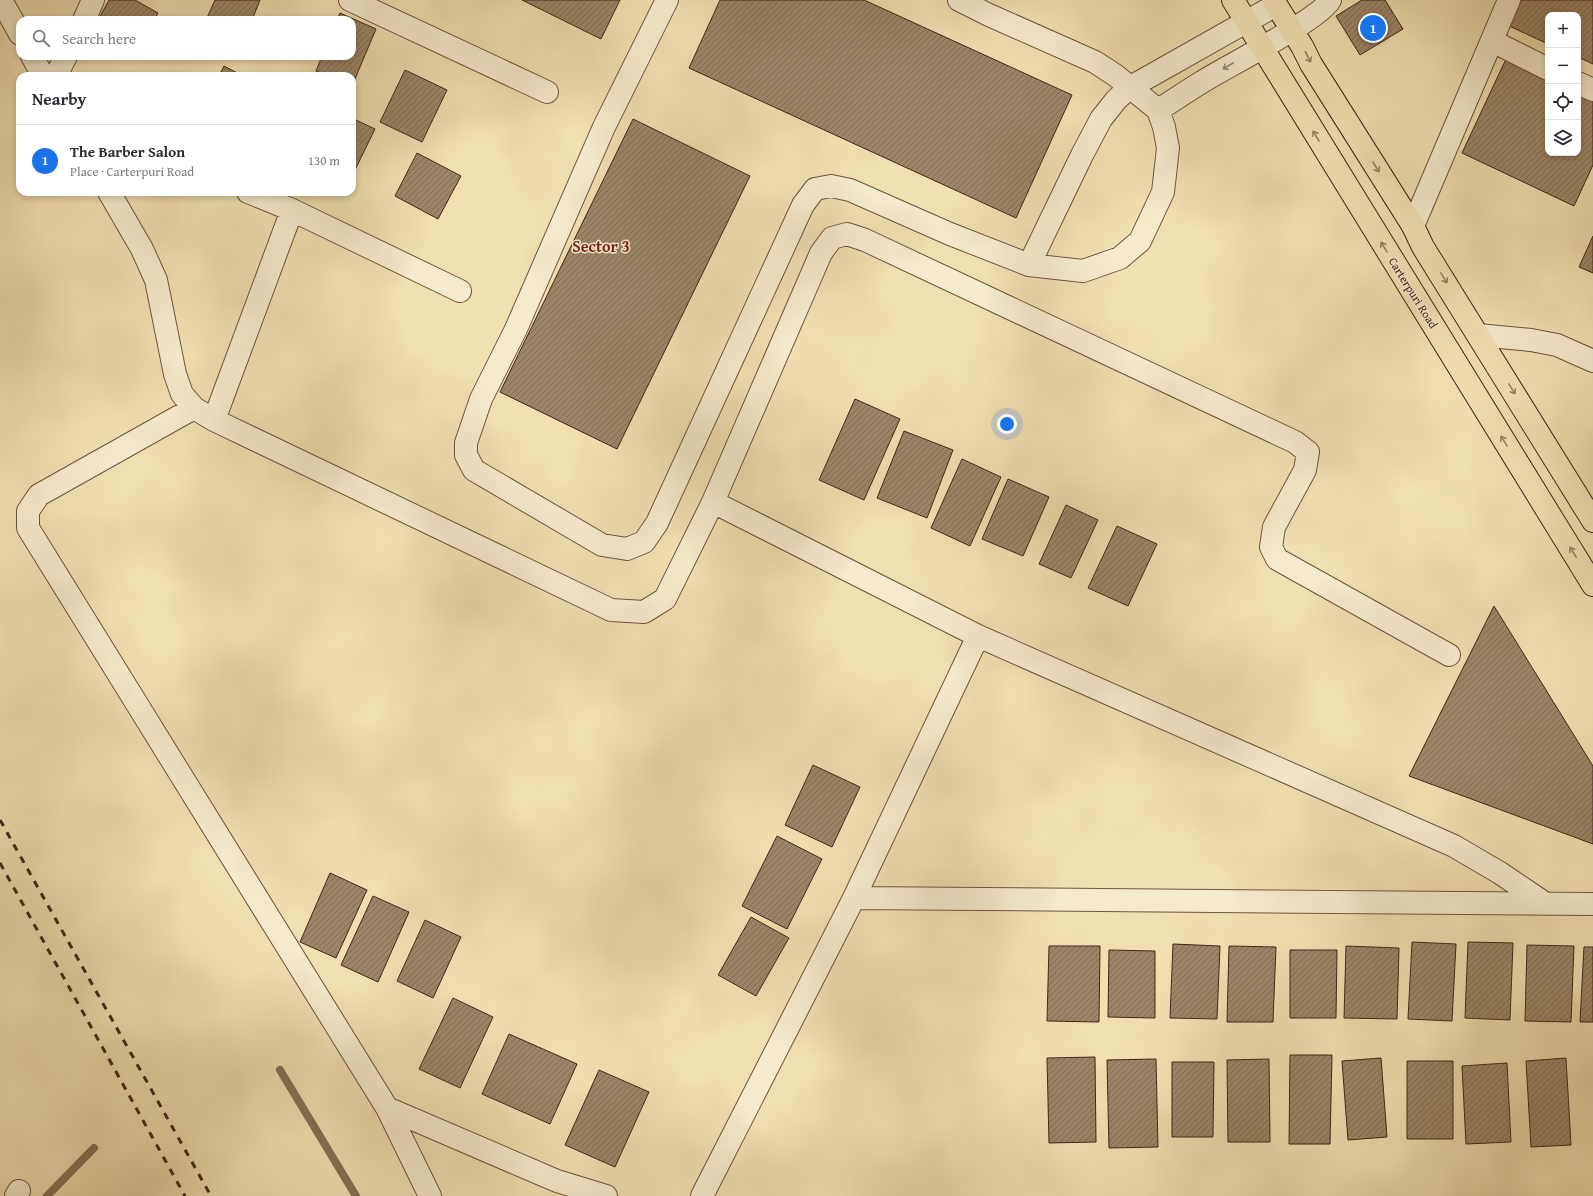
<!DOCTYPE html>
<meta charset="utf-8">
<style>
body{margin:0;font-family:"Gentium Book Plus",serif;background:#f2f2f3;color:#2b2b33}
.controls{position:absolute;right:12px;top:12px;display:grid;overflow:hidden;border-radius:8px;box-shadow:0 2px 6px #0003}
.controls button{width:36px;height:36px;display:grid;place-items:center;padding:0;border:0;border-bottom:1px solid #e1e1e2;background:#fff;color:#2b2b33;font:20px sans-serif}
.you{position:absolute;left:1007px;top:424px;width:14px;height:14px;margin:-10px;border:3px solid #fff;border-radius:50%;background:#1a73e8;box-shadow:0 0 0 6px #1a73e833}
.badge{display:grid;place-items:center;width:26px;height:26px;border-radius:50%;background:#1a73e8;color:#fff;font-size:13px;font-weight:700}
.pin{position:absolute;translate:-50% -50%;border:2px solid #fff;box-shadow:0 1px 4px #0006}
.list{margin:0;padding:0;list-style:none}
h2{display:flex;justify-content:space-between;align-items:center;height:52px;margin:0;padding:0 16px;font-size:17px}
h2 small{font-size:13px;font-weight:400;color:#7c7c81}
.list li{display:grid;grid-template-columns:26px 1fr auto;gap:12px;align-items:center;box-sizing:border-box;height:72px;padding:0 16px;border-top:1px solid #e1e1e2}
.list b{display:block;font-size:15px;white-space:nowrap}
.list p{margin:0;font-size:13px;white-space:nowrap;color:#7c7c81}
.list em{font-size:13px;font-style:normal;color:#7c7c81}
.icon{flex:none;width:22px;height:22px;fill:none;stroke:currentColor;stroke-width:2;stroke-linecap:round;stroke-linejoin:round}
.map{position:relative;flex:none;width:1593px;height:1196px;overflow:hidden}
.search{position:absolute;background:#fff;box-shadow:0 2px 6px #0003;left:16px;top:16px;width:340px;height:44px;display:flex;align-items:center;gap:10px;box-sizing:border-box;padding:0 14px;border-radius:12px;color:#7c7c81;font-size:15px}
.panel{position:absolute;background:#fff;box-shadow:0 2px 6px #0003;left:16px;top:72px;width:340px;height:124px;border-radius:12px}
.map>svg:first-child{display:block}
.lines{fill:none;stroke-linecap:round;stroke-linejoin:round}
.stream{stroke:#866f55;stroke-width:8}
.building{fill:url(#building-hatch);stroke:#412519}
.minor-casing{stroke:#6d543f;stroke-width:24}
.major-casing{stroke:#412519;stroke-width:24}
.minor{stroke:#f5eacc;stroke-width:22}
.major{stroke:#f0dfb1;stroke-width:22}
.rail{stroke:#412519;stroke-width:3;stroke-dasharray:7 7;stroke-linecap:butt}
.oneway{stroke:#988265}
.oneway2{stroke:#9b8872}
.labels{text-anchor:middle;stroke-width:3;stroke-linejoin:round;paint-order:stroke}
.street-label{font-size:12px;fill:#412519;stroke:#f5eacc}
.district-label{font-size:16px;font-weight:bold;fill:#7a1f14;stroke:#f5eacc}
</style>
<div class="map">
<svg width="1593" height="1196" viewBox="0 0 1593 1196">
<defs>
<pattern id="building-hatch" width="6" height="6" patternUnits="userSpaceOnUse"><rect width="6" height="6" fill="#9c8668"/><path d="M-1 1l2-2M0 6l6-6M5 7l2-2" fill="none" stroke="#816d55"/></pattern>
</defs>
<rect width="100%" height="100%" fill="#f0dfb1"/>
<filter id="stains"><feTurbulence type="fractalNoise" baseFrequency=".005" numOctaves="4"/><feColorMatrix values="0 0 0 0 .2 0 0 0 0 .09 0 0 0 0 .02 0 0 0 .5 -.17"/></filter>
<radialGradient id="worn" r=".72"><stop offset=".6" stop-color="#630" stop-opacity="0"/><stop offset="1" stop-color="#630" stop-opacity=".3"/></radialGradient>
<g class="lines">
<!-- stream -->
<path class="stream" d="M 280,1070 L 356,1196
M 47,1196 L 94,1148"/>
</g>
<!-- building -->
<path class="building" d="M 109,0 L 135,0 L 158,13 L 154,20 L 98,20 Z
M 215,0 L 260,0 L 252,20 L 206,20 Z
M 522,0 L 620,0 L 601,39 Z
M 720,0 L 864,0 L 1072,95 L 1016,218 L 689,68 Z
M 1362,0 L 1385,0 L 1403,29 L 1360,55 L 1336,16 Z
M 1519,0 L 1593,0 L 1593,64 L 1578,57 L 1578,15 L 1548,15 L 1548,44 L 1507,25 Z
M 340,13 L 376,29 L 352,86 L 352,76 L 327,76 L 316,71 L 322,56 L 352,56 L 352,20 L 337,20 Z
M 1506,59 L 1548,79 L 1548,153 L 1578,153 L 1578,93 L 1593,100 L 1593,165 L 1574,206 L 1462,153 Z
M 224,66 L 243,76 L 219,76 Z
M 405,70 L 447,90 L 422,142 L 380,122 Z
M 352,118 L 375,129 L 352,176 Z
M 633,119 L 750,176 L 617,449 L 500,392 Z
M 417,153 L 461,176 L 438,219 L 395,196 Z
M 1593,236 L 1593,273 L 1579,267 Z
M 855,399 L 900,419 L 864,500 L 819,480 Z
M 904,431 L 953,450 L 927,518 L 877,498 Z
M 962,459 L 1001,477 L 970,546 L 931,528 Z
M 1008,479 L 1049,497 L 1023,556 L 982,539 Z
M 1066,505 L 1098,520 L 1071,578 L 1039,564 Z
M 1117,526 L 1157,544 L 1128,606 L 1088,588 Z
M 1494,606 L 1593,766 L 1593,844 L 1409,776 Z
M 813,765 L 860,787 L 832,847 L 785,825 Z
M 777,836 L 822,859 L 787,929 L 742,906 Z
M 330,873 L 367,890 L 336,958 L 300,942 Z
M 373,896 L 409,912 L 378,982 L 341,965 Z
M 751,917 L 789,938 L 756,996 L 718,975 Z
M 425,920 L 461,937 L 433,998 L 397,981 Z
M 1412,942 L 1456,944 L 1452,1021 L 1408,1019 Z
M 1468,942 L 1513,943 L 1510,1020 L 1465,1018 Z
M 1173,944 L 1220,946 L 1217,1019 L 1170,1018 Z
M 1527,945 L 1574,946 L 1571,1022 L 1525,1021 Z
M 1049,946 L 1100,946 L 1099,1022 L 1047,1021 Z
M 1229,946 L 1276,947 L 1273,1022 L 1227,1022 Z
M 1346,946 L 1399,948 L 1397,1019 L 1344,1018 Z
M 1584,947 L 1593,947 L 1593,1022 L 1580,1022 Z
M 1109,950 L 1155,951 L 1155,1018 L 1108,1017 Z
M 1290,950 L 1337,950 L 1336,1018 L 1290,1018 Z
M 453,998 L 493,1017 L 460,1088 L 419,1069 Z
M 509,1034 L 577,1064 L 550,1124 L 482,1094 Z
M 1290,1055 L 1332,1055 L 1330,1144 L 1289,1144 Z
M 1095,1057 L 1096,1142 L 1049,1143 L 1047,1058 Z
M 1381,1058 L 1387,1137 L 1348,1140 L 1342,1061 Z
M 1566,1058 L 1571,1145 L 1531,1147 L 1526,1061 Z
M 1156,1059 L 1158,1147 L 1109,1148 L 1107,1060 Z
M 1269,1059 L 1270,1142 L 1228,1142 L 1227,1060 Z
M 1407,1061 L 1453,1061 L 1453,1139 L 1407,1139 Z
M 1172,1062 L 1214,1062 L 1213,1137 L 1172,1137 Z
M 1507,1063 L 1511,1142 L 1466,1144 L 1462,1066 Z
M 599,1070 L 649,1092 L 615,1167 L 565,1145 Z"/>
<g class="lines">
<!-- minor casing -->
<g class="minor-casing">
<path id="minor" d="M 1,0 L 20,34
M 350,0 L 547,92
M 667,0 L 604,127 L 516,329 L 481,399 L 466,443 L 466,455 L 474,470 L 602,545 L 627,549 L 644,542 L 657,523 L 803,205 L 815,189 L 831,186 L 850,190 L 950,234 L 1029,265 L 1083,271 L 1120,258 L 1140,241 L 1163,192 L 1168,148 L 1164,127 L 1158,110 L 1115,75 L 1095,62 L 989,15 L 959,0
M 84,20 L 93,0
M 1492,41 L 1548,69
M 32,56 L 43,76
M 56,76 L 66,56
M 1578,83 L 1593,90
M 1158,110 C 1173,101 1187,91 1202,82 C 1224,68 1322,18 1330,0
M 109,192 L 142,249 L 156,280 L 175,374 L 182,394 L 194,408 L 39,495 L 28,511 L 28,528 L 387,1108 L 430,1196
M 248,192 L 292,210 L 460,291
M 1413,226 L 1509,0
M 1029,265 L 1082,155 L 1101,119 L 1116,100 L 1129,88 L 1276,5
M 1478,335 L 1531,340 L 1557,345 L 1593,361
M 194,408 L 214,420 L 611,610 L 644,612 L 665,599 L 713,502 L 821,253 L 832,238 L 847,234 L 865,240 L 1295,442 L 1308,452 L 1305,470 L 1274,527 L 1271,547 L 1277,559 L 1449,655
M 214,420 L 292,210
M 713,502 L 978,636 L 1454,846 L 1500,873 L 1546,904
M 854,898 L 1593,904
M 387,1108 L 557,1181 L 606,1196
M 16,1196 L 19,1191
M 702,1196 L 854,898 L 978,636"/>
</g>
<!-- major casing -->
<g class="major-casing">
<path id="major" d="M 1233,0 L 1593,585
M 1273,0 L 1302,46 L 1311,64 L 1413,226 L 1423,247 L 1593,521"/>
</g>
<!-- minor -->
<use href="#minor" class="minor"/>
<!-- major -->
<use href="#major" class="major"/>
<!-- rail -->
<path class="rail" d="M 0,820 L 211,1196
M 0,863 L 185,1196"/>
</g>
<!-- one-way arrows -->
<defs><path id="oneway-shaft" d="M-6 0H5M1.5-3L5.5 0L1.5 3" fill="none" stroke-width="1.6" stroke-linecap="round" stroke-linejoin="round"/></defs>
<g class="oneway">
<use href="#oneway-shaft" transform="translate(1308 57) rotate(63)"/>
<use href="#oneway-shaft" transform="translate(1316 136) rotate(-121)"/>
<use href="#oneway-shaft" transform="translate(1376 167) rotate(58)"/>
<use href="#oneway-shaft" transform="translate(1384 247) rotate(-121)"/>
<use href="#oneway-shaft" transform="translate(1444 278) rotate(58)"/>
<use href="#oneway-shaft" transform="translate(1512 389) rotate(58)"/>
<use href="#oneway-shaft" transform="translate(1504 441) rotate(-122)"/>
<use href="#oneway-shaft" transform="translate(1573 552) rotate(-122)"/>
</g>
<use class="oneway2" href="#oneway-shaft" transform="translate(1228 66) rotate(150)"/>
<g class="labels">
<!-- street labels -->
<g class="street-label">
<text transform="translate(1413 293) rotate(58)" y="4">Carterpuri Road</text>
</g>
<!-- district labels -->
<g class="district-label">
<text x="601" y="252">Sector 3</text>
</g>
</g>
<rect width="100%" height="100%" filter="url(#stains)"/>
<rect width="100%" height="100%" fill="url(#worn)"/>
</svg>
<div class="controls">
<button>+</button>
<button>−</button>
<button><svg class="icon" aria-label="locate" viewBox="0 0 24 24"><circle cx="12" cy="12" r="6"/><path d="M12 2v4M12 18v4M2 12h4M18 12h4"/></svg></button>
<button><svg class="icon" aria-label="layers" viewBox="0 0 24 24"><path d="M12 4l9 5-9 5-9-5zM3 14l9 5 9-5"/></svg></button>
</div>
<div class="you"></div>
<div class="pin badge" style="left:1373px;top:28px">1</div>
<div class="search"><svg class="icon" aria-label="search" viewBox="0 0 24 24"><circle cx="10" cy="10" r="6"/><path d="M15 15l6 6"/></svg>Search here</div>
<section class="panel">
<h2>Nearby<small></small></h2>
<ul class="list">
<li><span class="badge">1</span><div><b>The Barber Salon</b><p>Place · Carterpuri Road</p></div><em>130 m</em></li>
</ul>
</section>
</div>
